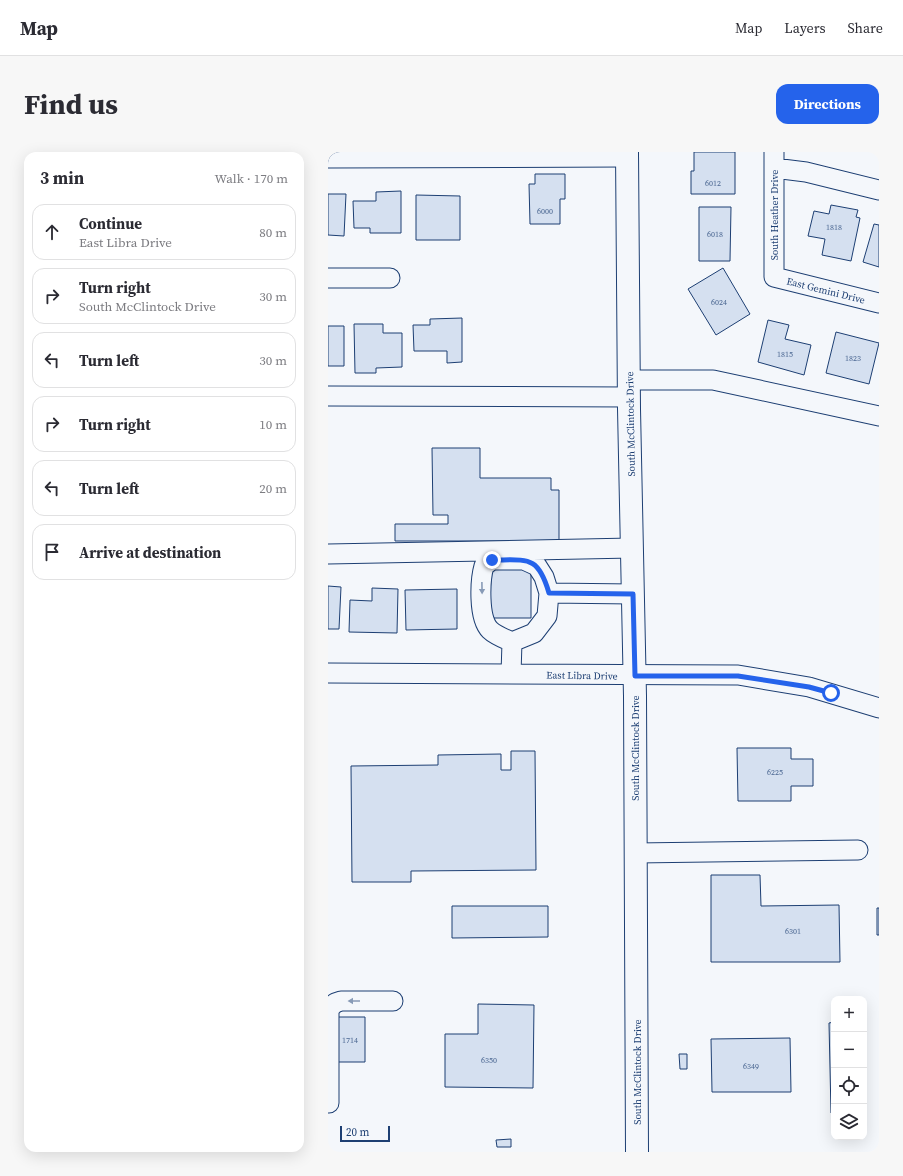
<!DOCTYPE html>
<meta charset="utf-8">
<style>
body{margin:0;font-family:"Source Serif 4",serif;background:#f7f7f7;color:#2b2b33}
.controls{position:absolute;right:12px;bottom:12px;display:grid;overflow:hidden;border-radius:8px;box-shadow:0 4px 16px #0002}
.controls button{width:36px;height:36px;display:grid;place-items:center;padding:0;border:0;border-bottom:1px solid #e1e1e2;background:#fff;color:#2b2b33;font:20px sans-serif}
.scale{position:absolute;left:12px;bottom:10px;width:50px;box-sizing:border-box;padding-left:4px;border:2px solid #1d3f73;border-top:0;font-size:11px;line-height:14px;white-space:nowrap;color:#1d3f73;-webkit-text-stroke:3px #f4f7fb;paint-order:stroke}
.stop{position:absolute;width:12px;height:12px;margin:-9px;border:3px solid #2563eb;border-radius:50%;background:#fff}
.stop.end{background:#2563eb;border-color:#fff;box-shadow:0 1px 4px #0008}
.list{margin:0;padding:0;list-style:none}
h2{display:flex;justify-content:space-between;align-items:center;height:52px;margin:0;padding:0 16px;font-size:17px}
h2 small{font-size:13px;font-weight:400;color:#7c7c81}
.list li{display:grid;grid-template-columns:26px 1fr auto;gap:12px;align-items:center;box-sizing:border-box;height:56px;margin:0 8px 8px;padding:0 8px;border:1px solid #e1e1e2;border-radius:12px}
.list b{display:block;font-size:15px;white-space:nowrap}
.list p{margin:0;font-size:13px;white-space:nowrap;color:#7c7c81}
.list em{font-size:13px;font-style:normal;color:#7c7c81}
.icon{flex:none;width:22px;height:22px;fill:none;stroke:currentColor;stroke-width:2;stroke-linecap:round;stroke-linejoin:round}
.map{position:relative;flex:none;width:551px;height:1000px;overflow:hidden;border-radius:12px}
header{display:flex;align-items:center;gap:24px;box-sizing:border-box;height:56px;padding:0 20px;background:#fff;border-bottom:1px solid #e1e1e2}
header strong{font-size:19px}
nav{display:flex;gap:22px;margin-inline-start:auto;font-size:14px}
.intro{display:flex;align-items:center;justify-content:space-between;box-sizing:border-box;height:96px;padding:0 24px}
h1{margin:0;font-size:28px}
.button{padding:10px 18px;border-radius:12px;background:#2563eb;color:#fff;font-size:14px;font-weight:700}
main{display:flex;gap:24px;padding:0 24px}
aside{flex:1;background:#fff;border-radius:12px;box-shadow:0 4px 16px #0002}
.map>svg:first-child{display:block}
.building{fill:#d5e0f0;stroke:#1d3f73}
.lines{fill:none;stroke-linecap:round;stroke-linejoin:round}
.minor-casing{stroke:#1d3f73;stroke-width:21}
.major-casing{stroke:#1d3f73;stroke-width:24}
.minor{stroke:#f4f7fb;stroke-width:19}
.major{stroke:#f4f7fb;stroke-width:22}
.oneway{fill:#889bb7}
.route{stroke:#2563eb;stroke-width:5}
.labels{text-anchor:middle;stroke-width:3;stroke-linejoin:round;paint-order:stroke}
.number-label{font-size:8px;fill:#4b6792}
.street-label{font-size:10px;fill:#1d3f73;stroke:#f4f7fb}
</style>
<header>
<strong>Map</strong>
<nav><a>Map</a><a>Layers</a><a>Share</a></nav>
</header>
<div class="intro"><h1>Find us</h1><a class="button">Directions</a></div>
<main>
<aside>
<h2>3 min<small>Walk · 170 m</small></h2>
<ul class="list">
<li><svg class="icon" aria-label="ahead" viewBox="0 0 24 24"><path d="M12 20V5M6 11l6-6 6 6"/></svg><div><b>Continue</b><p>East Libra Drive</p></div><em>80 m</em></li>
<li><svg class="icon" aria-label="right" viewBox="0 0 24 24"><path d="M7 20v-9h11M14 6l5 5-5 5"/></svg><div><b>Turn right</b><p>South McClintock Drive</p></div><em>30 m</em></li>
<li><svg class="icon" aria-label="left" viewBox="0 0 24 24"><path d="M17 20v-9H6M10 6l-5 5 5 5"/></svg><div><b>Turn left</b></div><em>30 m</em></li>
<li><svg class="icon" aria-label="right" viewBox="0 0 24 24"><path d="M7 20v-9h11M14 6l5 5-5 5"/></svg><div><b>Turn right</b></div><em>10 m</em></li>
<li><svg class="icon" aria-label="left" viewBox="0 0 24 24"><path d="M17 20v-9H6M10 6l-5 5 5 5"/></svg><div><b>Turn left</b></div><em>20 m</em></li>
<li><svg class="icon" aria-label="arrive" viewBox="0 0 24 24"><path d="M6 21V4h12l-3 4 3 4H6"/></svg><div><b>Arrive at destination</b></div></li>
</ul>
</aside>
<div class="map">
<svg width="551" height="1000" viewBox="0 0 551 1000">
<rect width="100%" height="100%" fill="#f4f7fb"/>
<!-- building -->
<path class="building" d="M 366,0 L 407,0 L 407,42 L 363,42 L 363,19 L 366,19 Z
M 207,22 L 237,22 L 237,47 L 232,47 L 232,72 L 202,72 L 201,32 L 207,32 Z
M 73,39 L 73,81 L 42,81 L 42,76 L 26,76 L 25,49 L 48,49 L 48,40 Z
M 0,42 L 18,42 L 16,84 L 0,83 Z
M 88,43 L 132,44 L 132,88 L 88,88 Z
M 503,53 L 530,58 L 528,65 L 532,66 L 523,109 L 494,103 L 497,87 L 480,84 L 486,59 L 501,62 Z
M 371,55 L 403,55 L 402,109 L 371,109 Z
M 546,72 L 551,73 L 551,115 L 535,110 Z
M 395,116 L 422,162 L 388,183 L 360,137 Z
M 134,166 L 134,210 L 119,211 L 119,199 L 86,199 L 85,173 L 102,173 L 102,167 Z
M 440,168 L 461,173 L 457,187 L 483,193 L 476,223 L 430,210 Z
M 26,172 L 55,172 L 55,181 L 74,181 L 74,215 L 48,216 L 48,221 L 27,221 Z
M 0,174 L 16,174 L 16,214 L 0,214 Z
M 508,180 L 551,191 L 541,232 L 498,221 Z
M 104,296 L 152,296 L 152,326 L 223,326 L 223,338 L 231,338 L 231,389 L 67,389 L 67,372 L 120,372 L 120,363 L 105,363 Z
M 163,415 L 203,415 L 203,466 L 162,466 Z
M 0,434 L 13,435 L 11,477 L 0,477 Z
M 44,436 L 70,437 L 69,481 L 21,480 L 22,448 L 44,449 Z
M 129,437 L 129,477 L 78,478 L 77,438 Z
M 409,596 L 463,596 L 463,607 L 485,607 L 485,634 L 463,634 L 463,649 L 410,649 Z
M 183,599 L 207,599 L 208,718 L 83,719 L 83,730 L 24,730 L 23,614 L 110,613 L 110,603 L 173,602 L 173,618 L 183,618 Z
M 383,723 L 432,723 L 433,754 L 511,753 L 512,810 L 383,810 Z
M 124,754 L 220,754 L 220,785 L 124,786 Z
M 549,756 L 551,756 L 551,783 L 549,783 Z
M 150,852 L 206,853 L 205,936 L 117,935 L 117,882 L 150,882 Z
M 6,865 L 37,865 L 37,910 L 6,910 Z
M 506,870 L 506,961 L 503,961 L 501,871 Z
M 462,886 L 463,940 L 384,940 L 383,887 Z
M 351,902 L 359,902 L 359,917 L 352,917 Z
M 183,987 L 183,995 L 169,995 L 168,988 Z"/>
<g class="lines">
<!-- minor casing -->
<g class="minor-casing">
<path id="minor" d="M 446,0 L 446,125 L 551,151
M 0,6 L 299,5
M 446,16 L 478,20 L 551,38
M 0,126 L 62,126
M 301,228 L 385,228 L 551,264
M 0,244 L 301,245
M 0,402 L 304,396
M 221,441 L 305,442
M 0,521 L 410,523 L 481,535 L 551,556
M 183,522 L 184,490 L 206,481 L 219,464 L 221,441 L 216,425 L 209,414 L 196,408 L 164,408 L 156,414 C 152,428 150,466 162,478 C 167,483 177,487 184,490
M 308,701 L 530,698
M 1,951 L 1,857 L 7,851 L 13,849 L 65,849"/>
</g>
<!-- major casing -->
<g class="major-casing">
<path id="major" d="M 299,0 L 301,257 L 307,544 L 309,1000"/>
</g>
<!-- minor -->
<use href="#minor" class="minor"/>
<!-- major -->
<use href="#major" class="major"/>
</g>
<!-- one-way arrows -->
<defs><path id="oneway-solid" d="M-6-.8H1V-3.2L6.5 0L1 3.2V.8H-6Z"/></defs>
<g class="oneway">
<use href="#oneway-solid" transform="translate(154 436) rotate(89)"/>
<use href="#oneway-solid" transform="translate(26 849) rotate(-180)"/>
</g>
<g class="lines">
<!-- route -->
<path class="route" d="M 164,408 C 200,408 210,403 221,441 L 305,442 L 307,524 L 410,524 L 481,535 L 503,541"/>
</g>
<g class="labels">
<!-- number labels -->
<g class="number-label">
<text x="385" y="34">6012</text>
<text x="217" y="62">6000</text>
<text x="506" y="78">1818</text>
<text x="387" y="85">6018</text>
<text x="391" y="153">6024</text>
<text x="457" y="205">1815</text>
<text x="525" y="209">1823</text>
<text x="447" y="623">6225</text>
<text x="465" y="782">6301</text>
<text x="22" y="891">1714</text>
<text x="161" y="911">6350</text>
<text x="423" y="917">6349</text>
</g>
<!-- street labels -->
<g class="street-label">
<text transform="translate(446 63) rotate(-90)" y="4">South Heather Drive</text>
<text transform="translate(498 138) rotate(14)" y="4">East Gemini Drive</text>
<text transform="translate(302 272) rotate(-91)" y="4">South McClintock Drive</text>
<text transform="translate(254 523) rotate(1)" y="4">East Libra Drive</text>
<text transform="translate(307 596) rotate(-90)" y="4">South McClintock Drive</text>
<text transform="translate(309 920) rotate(-90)" y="4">South McClintock Drive</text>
</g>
</g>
</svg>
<div class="controls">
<button>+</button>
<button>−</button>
<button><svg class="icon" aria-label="locate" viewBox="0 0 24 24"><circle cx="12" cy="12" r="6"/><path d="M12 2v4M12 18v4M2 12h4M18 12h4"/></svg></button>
<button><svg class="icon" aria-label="layers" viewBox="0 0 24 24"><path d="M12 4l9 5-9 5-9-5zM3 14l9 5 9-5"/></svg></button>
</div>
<div class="scale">20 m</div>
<div class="stop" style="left:503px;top:541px"></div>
<div class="stop end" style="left:164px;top:408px"></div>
</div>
</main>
